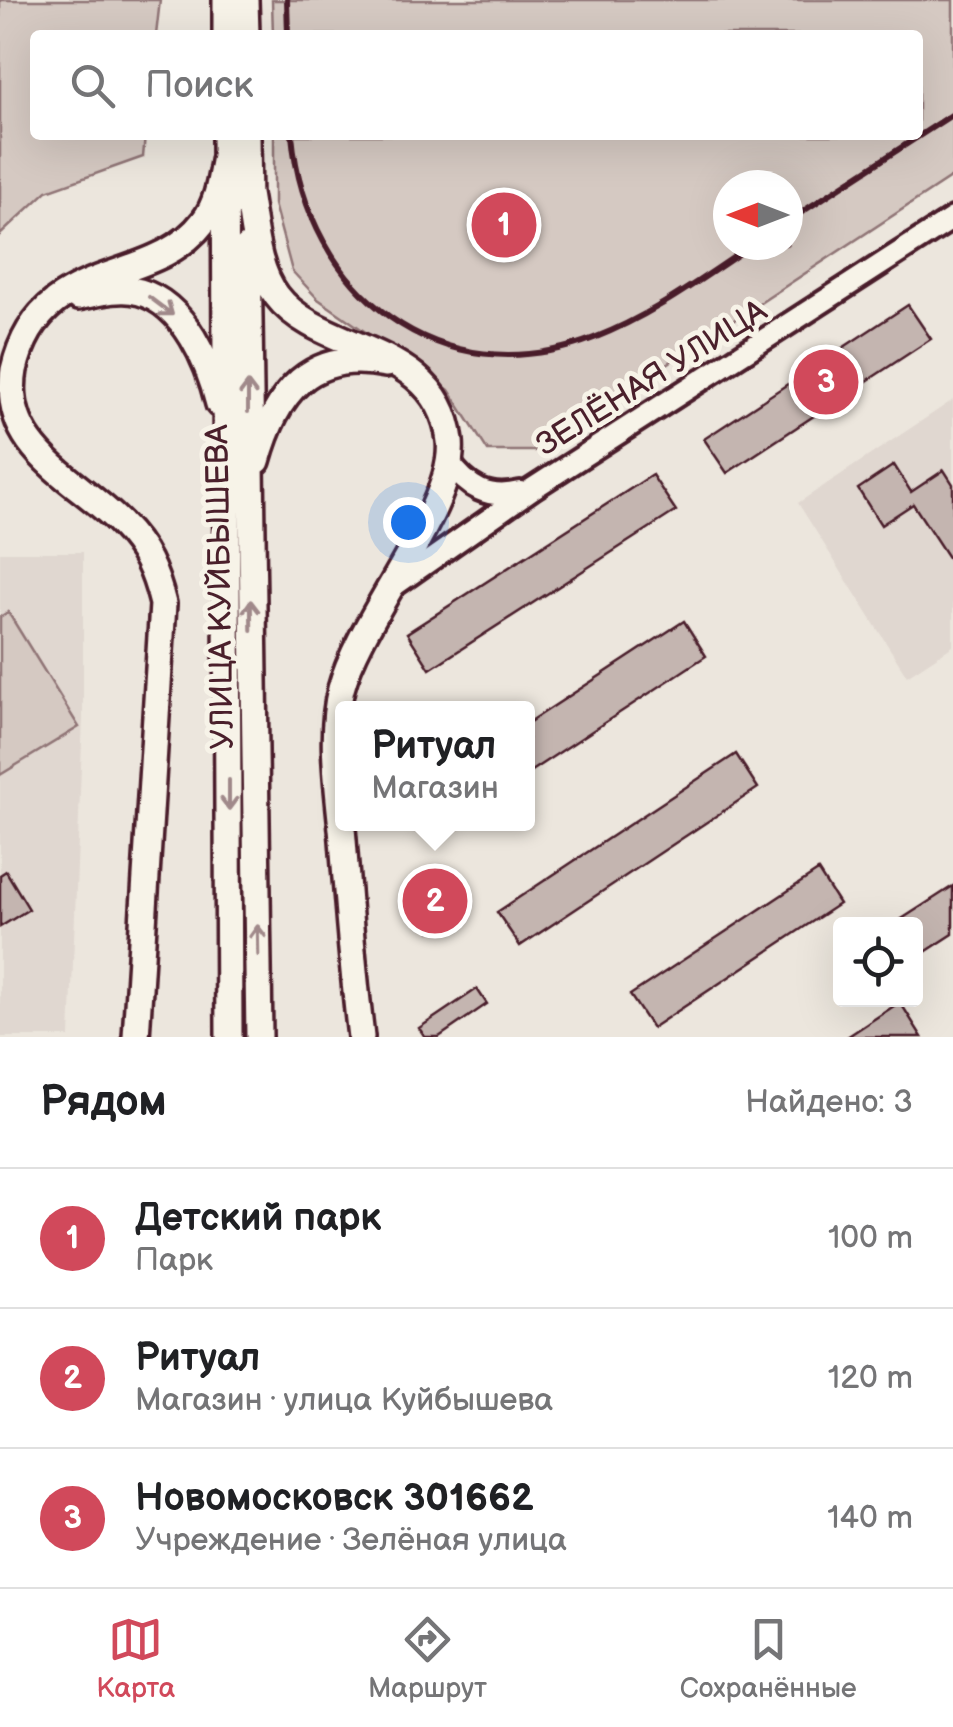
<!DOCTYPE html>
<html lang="ru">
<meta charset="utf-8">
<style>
body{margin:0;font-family:"Balsamiq Sans",sans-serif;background:#f2f2f2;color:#202124}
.controls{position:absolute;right:30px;bottom:30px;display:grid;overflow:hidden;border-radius:10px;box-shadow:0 10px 40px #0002}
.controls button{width:90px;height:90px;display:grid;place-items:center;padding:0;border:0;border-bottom:2px solid #e0e0e0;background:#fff;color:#202124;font:50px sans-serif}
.compass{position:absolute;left:713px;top:170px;width:90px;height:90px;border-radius:50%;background:#fff;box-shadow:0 10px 40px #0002;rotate:270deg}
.you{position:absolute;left:408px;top:522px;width:35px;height:35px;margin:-25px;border:8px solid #fff;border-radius:50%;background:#1a73e8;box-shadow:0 0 0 15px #1a73e833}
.badge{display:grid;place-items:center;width:65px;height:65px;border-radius:50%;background:#d1495b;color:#fff;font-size:32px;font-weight:700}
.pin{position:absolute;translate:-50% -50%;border:5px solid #fff;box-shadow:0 2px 10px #0006}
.popup{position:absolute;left:335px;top:701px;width:200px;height:130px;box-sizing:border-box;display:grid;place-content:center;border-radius:10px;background:#fff;filter:drop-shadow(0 2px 8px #0005);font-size:32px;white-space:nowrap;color:#757577}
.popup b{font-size:38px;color:#202124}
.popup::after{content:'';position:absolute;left:50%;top:100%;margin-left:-20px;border:20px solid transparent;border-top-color:#fff}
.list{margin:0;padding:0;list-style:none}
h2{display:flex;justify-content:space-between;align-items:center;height:130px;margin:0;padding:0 40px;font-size:42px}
h2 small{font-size:32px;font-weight:400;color:#757577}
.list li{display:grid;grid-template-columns:65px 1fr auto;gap:30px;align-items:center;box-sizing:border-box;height:140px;padding:0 40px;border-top:2px solid #e0e0e0}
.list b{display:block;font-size:38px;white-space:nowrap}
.list p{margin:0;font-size:32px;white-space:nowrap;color:#757577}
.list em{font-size:32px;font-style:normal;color:#757577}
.icon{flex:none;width:55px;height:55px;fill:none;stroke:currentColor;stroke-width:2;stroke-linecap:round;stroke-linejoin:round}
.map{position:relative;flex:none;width:953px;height:1037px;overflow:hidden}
.search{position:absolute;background:#fff;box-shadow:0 10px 40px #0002;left:30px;right:30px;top:30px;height:110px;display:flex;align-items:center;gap:25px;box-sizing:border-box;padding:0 35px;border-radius:10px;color:#757577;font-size:38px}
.sheet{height:550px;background:#fff}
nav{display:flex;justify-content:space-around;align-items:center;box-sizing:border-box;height:140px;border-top:2px solid #e0e0e0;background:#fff;font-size:28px;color:#757577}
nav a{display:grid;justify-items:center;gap:5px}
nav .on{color:#d1495b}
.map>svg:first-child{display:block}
.built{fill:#e0d7d0}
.green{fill:#d5c9c2;stroke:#907476;stroke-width:2.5;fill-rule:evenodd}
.building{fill:#c4b5b0;stroke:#4a1f2b;stroke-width:2.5}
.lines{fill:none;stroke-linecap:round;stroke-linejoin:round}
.minor-casing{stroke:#4a1f2b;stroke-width:28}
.major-casing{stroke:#4a1f2b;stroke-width:32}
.minor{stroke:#f7f3e8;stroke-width:20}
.major{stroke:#f7f3e8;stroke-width:25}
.rail{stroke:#4a1f2b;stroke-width:6}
.oneway{stroke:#a0898a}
.labels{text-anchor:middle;stroke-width:10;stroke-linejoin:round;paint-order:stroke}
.street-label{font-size:32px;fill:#4a1f2b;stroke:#f7f3e8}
</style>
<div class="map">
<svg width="953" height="1037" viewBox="0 0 953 1037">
<rect width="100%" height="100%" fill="#ece6dd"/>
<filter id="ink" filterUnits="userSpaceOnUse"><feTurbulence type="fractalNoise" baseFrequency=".01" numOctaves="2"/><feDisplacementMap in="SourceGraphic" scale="20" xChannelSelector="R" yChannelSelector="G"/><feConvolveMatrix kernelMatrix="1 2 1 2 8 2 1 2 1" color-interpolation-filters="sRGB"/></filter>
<g filter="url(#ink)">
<!-- built -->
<path class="built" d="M 953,400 L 953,646 L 907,676 L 798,503 Z
M 0,552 L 83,552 L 83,718 L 70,1037 L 0,1037 Z"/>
<!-- green -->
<path class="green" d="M 0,0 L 160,0 L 156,35 L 35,35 L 35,135 L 145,135 L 143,157 L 47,191 L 0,235 Z
M 272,0 L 953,0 L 953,176 L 535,451 L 488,451 L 449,390 L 318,299 L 292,271 L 274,204 L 274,135 L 918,135 L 918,35 L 273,35 ZM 728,185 L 788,185 L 788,245 L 728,245 Z
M 8,612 L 79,727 L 0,775 L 0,617 Z"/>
<!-- building -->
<path class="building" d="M 908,305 L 931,339 L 727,473 L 704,439 Z
M 894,465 L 911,492 L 944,470 L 953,484 L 953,565 L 913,504 L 881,525 L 858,489 Z
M 652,475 L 676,511 L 430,669 L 407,633 Z
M 684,621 L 706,656 L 528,773 L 528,723 Z
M 736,754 L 758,788 L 520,946 L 497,912 Z
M 6,871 L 29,909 L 0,927 L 0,875 Z
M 441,871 L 464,909 L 430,931 L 406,893 Z
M 818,871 L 839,904 L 652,1028 L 630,995 Z
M 953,886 L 953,934 L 916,958 L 916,924 L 894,924 Z
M 477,989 L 487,1004 L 439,1037 L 425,1037 L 419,1028 Z
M 900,1002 L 922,1037 L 847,1037 Z"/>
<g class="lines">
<!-- minor casing -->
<g class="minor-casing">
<path id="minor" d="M 449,462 C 468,488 488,500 520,492
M 395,585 L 532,489 L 953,218"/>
</g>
<!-- major casing -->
<g class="major-casing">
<path id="major" d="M 245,0 L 246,35
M 226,35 L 226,0
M 225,135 L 229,1037
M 247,135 L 248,207
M 248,194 C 254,227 256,269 277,296 C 320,353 439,343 450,441 C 457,505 360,616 341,689 C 329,737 339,791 343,840 C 348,906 353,972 361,1037
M 248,247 L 259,1037
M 78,297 C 96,293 121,286 140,292 C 185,305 209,363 219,404
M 257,461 C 276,392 310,349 386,364
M 136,1037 L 163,604 C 155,571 145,548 121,524 C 77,478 0,450 14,370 C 40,255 151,291 204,221 C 218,203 221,178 225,156"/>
</g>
<!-- minor -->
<use href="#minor" class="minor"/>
<!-- major -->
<use href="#major" class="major"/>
<!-- rail -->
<path class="rail" d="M 287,0 L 288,35
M 292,135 C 306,291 440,398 594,338 C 651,316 701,279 752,245
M 788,221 L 953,114"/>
</g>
<!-- one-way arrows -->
<defs><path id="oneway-shaft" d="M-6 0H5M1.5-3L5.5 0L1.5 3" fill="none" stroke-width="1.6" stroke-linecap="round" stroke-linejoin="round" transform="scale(2.5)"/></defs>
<g class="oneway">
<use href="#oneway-shaft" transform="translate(161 306) rotate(37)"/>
<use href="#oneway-shaft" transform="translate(248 397) rotate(-90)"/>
<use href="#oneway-shaft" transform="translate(251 615) rotate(-91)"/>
<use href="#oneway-shaft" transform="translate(229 795) rotate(90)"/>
<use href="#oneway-shaft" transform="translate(258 940) rotate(-91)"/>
</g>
</g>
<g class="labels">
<!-- street labels -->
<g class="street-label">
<text transform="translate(651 377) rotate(-32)" y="11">ЗЕЛЁНАЯ УЛИЦА</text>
<text transform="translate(219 587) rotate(-91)" y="11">УЛИЦА КУЙБЫШЕВА</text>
</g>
</g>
</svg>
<div class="controls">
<button><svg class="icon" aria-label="locate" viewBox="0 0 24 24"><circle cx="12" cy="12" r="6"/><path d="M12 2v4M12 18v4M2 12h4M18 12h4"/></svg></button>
</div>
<svg class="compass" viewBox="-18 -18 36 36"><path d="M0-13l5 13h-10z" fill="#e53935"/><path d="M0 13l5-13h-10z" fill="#757577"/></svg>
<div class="you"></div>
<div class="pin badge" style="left:504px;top:225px">1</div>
<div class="pin badge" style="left:435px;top:901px">2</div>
<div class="popup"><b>Ритуал</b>Магазин</div>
<div class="pin badge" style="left:826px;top:382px">3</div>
<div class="search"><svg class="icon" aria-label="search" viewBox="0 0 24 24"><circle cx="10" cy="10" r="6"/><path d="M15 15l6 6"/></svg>Поиск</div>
</div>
<section class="sheet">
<h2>Рядом<small>Найдено: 3</small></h2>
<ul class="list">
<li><span class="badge">1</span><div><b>Детский парк</b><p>Парк</p></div><em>100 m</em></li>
<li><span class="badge">2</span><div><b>Ритуал</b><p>Магазин · улица Куйбышева</p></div><em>120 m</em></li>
<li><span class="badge">3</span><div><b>Новомосковск 301662</b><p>Учреждение · Зелёная улица</p></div><em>140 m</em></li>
</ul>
</section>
<nav>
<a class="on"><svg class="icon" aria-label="map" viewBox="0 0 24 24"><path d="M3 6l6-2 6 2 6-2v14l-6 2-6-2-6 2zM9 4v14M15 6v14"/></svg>Карта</a>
<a><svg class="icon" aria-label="directions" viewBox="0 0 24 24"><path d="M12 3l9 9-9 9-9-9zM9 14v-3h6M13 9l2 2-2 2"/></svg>Маршрут</a>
<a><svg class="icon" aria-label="saved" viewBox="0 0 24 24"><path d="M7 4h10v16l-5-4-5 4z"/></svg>Сохранённые</a>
</nav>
